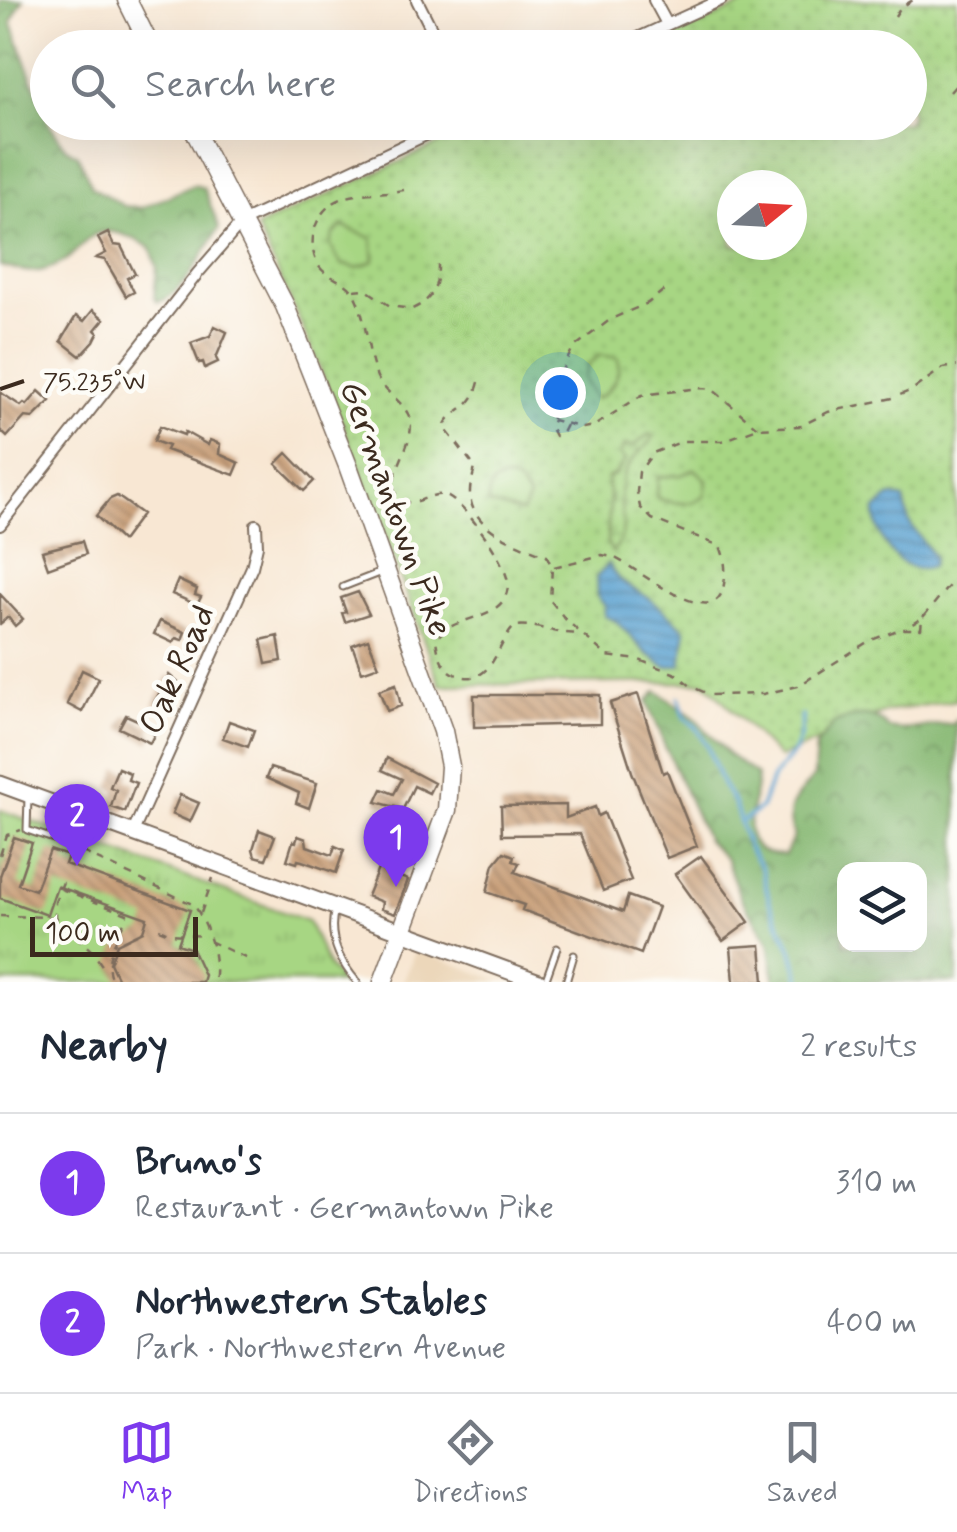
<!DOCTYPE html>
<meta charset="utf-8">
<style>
body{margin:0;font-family:Mynerve,sans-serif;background:#f6f6f7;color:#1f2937}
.controls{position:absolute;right:30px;bottom:30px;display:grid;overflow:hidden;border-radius:20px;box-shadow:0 10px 40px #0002}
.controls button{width:90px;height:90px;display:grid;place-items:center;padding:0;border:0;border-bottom:2px solid #e0e1e3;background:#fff;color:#1f2937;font:50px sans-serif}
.compass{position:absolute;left:717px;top:170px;width:90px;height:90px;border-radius:50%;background:#fff;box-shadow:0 10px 40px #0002;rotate:72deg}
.scale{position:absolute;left:30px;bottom:25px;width:168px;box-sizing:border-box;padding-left:10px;border:5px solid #3b2a1e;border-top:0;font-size:28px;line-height:35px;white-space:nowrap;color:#3b2a1e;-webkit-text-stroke:8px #fdfcf7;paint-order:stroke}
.you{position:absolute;left:560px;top:392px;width:35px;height:35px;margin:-25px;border:8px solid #fff;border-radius:50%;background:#1a73e8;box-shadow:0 0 0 15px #1a73e833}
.badge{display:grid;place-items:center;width:65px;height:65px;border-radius:50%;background:#7c3aed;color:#fff;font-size:32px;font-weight:700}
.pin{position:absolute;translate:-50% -82px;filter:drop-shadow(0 2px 5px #0008)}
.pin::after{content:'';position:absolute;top:52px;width:35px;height:30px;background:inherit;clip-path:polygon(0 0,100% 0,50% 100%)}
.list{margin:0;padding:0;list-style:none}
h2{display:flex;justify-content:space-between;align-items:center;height:130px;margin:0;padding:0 40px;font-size:42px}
h2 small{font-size:32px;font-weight:400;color:#747a83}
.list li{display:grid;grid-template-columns:65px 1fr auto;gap:30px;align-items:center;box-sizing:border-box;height:140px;padding:0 40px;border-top:2px solid #e0e1e3}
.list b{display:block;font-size:38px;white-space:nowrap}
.list p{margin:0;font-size:32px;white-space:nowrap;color:#747a83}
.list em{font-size:32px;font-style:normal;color:#747a83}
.icon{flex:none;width:55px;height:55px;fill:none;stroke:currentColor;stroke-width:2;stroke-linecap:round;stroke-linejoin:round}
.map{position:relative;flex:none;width:957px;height:982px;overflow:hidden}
.search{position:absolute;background:#fff;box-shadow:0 10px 40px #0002;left:30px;right:30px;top:30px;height:110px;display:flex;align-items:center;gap:25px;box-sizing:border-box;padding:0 35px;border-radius:55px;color:#747a83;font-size:38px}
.sheet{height:410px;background:#fff}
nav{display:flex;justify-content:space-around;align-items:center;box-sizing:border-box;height:140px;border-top:2px solid #e0e1e3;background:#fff;font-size:28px;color:#747a83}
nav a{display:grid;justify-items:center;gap:5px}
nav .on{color:#7c3aed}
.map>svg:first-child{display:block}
.built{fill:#ecd7ba}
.grass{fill:url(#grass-dots);stroke:#718050;stroke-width:2.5;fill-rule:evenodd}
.forest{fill:url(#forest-crowns);stroke:#607048;stroke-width:2.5;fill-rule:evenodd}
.wetland{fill:url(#wetland-marsh);stroke:#718050;stroke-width:2.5}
.park{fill:url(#park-tufts);stroke:#718050;stroke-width:2.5}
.garden{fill:#a7d683;stroke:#718050;stroke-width:2.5}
.water{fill:url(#water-rules);stroke:#4a6677;stroke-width:2.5}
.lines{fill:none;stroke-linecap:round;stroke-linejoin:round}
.stream{stroke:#5aa1d0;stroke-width:4}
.building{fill:url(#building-back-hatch)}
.lane-casing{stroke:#7d6c5d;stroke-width:9}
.street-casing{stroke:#7d6c5d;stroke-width:14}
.secondary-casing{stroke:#7d6c5d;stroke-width:19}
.primary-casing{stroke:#7d6c5d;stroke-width:21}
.path{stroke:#7d6c5d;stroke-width:2.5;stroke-dasharray:8 8;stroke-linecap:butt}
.lane{stroke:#fff;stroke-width:5}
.street{stroke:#fff;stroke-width:10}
.secondary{stroke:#fff;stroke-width:15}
.primary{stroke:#fff;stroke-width:18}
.ticks{fill:none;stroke:#3b2a1e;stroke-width:4}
.labels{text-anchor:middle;stroke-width:9;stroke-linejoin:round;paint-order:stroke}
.street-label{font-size:35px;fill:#3b2a1e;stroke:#fdfcf7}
.ticks-label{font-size:25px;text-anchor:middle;fill:#3b2a1e;stroke:#fdfcf7;stroke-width:9;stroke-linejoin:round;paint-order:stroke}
</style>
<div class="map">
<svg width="957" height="982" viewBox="0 0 957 982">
<defs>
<pattern id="grass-dots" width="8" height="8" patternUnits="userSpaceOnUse" patternTransform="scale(2.5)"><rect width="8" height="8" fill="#a7d683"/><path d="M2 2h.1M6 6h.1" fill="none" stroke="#91b871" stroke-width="1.8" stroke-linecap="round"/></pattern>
<pattern id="forest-crowns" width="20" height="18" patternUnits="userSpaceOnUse" patternTransform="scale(2.5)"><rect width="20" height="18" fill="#85b771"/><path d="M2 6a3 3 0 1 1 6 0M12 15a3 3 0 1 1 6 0" fill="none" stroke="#6e955c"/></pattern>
<pattern id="wetland-marsh" width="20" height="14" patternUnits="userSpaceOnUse" patternTransform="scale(2.5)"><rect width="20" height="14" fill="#a7d683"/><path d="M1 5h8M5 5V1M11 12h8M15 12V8" fill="none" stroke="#91b871"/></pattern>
<pattern id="park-tufts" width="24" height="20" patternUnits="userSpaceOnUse" patternTransform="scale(2.5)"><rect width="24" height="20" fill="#a7d683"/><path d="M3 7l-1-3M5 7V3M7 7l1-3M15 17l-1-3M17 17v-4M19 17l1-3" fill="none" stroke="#91b871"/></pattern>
<pattern id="water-rules" width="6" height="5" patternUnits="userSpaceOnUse" patternTransform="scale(2.5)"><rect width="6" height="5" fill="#5aa1d0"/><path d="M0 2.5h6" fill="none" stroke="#4c83a8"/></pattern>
<pattern id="building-back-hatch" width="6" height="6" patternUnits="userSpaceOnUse" patternTransform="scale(2.5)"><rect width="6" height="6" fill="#caa27d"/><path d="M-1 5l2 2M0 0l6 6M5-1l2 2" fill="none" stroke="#a58466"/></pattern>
</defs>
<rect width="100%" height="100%" fill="#fdfcf7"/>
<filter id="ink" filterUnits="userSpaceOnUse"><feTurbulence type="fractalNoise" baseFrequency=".01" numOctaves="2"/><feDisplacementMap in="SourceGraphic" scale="20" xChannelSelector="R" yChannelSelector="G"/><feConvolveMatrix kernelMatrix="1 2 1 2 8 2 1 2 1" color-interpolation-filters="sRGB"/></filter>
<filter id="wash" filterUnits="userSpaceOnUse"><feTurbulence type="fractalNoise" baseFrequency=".0048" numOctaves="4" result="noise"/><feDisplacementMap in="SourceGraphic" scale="40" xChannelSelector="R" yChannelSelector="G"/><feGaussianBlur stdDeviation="2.25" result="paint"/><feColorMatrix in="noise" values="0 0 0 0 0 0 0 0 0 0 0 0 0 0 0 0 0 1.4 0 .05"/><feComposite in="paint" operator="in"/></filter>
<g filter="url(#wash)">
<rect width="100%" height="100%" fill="#f8e7d3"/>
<!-- built -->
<path class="built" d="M 416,949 L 503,982 L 403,982 Z"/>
<!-- grass -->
<path class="grass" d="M 754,0 L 957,0 L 957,700 L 885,712 L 779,758 L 705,682 L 440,685 C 383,531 329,375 256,227 L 485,123 L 910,122 L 910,48 L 650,47 ZM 732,185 L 792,185 L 792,245 L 732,245 Z"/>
<!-- forest -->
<path class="forest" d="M 0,0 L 23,0 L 11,21 L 48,122 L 65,147 L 78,155 L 92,187 L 124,206 L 142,208 L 194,185 L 204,188 L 219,228 C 204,252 186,292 158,302 L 154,298 L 157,268 L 151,248 C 76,204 95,261 39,271 C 28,273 12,269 0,266 Z
M 657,691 L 696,719 L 730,756 L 757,775 C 757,806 728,855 785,855 L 794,836 C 783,804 797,799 814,776 L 816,746 L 834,723 C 855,715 873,710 888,728 C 911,733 930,723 954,724 L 957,718 L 957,982 L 775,982 L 769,942 L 741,899 L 726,860 L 707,840 L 663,742 C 660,726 651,716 647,701 ZM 920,869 L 920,944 L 844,944 L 844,869 Z"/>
<!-- wetland -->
<path class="wetland" d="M 649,434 L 653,437 L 650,443 C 592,488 643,522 612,552 L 607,542 L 610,503 L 607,478 L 616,474 L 625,460 L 620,454 L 624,446 L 634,446 Z"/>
<!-- park -->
<path class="park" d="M 0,810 L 308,921 L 329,968 L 342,982 L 0,982 Z"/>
<!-- garden -->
<path class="garden" d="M 342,226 L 372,238 L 374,261 L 357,268 L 341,264 L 330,245 L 334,234 Z
M 600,355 L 618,358 C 622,374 610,393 595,399 L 583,378 L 589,364 Z
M 695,469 L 707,480 L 705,496 C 693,507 671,503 657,498 L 658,477 L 681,475 Z
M 507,479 L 517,482 L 529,498 L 522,513 L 488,504 C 487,490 493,479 507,479 Z"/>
<!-- water -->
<path class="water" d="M 890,496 L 904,499 L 909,522 L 934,557 L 932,566 C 903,580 875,539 875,511 Z
M 609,563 C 617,586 633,586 650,599 C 663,610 675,618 686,631 L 681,665 L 666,667 L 646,653 L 616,621 L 604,616 L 605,606 L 597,596 L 596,578 Z"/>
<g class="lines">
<!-- stream -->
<path class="stream" d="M 679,698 L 685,717 L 697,728 L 707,745 L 722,784 L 734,803 L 748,847 L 762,869 L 770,904 L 792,950 L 801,982
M 741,822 L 761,808 L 772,778 L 795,751 L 800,736 L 802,716"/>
</g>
<g id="blocks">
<!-- building -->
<path class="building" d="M 108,233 L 114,245 L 121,246 L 135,274 L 127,278 L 134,292 L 126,296 L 105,260 L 96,258 L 106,253 L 98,238 Z
M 93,310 L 104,319 L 95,330 L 98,333 L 94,341 L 80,356 L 61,341 L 76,316 L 84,321 Z
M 215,326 L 227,332 L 216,358 L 218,362 L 205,368 L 203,362 L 199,363 L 191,343 L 210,336 Z
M 39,391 L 50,401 L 33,418 L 25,417 L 7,437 L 0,430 L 0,392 L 21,406 L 24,403 L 27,405 Z
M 160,426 L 184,435 L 185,432 L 208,445 L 210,440 L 220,444 L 219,454 L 239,463 L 234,475 L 166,450 L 168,446 L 154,441 Z
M 287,453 L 314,481 L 304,491 L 276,464 Z
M 117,496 L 142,514 L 122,541 L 96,516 L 110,499 Z
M 82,541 L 86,554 L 48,568 L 42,551 Z
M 178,580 L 197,589 L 195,595 L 201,597 L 197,605 L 172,594 Z
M 358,592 L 369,614 L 345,622 L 342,613 L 346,612 L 341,598 Z
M 0,594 L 23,619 L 15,626 L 8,617 L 0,624 Z
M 160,621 L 185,632 L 182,640 L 176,638 L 173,643 L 154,634 Z
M 278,636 L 282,661 L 266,664 L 261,640 Z
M 368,639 L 379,666 L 362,672 L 352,645 Z
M 82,670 L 99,678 L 82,712 L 67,704 Z
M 169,675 L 180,684 L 169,710 L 163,707 L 162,711 L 154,707 L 154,703 Z
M 396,684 L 401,706 L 387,711 L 379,690 Z
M 638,694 L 663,773 L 667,771 L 697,846 L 667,858 L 632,772 L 610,703 Z
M 474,695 L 600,695 L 600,724 L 474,727 Z
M 126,715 L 153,727 L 150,732 L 154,735 L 150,743 L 119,728 Z
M 229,721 L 254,730 L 248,747 L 223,738 Z
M 387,758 L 434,783 L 429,793 L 414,786 L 403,809 L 376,802 L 382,789 L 394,794 L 402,779 L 382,770 Z
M 118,768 L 130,773 L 128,780 L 136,783 L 125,812 L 111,807 L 116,790 L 110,787 Z
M 270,768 L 317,783 L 309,808 L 296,803 L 299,793 L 266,778 Z
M 180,795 L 199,803 L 190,822 L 172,814 Z
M 566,805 L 566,818 L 595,807 L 598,816 L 604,813 L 631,880 L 603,891 L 580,834 L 502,835 L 501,806 Z
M 259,830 L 275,836 L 266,859 L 255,856 L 253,849 Z
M 298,836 L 306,839 L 307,846 L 332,855 L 335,846 L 344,850 L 336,873 L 302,861 L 298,860 L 297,863 L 287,860 L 293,841 L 296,842 Z
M 14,837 L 32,843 L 18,884 L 35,890 L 50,850 L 68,856 L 65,864 L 190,910 L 178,944 L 192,949 L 204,975 L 202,982 L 119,982 L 110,963 L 117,944 L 143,931 L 147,918 L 57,886 L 47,915 L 0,898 L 0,876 Z
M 387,847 L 400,853 L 392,874 L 408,880 L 395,914 L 381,909 L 382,902 L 367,896 Z
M 504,852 L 514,856 L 513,861 L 519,863 L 515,872 L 520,874 L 623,912 L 628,896 L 658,907 L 641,954 L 522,910 L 524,905 L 487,892 L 494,864 Z
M 701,856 L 749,922 L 723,941 L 675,874 Z
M 761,945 L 764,982 L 734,982 L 731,947 Z"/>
</g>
</g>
<g filter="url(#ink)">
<use href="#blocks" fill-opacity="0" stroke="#7d6c5d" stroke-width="2.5"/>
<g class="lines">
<!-- lane casing -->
<g class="lane-casing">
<path id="lane" d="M 343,587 L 384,571
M 28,797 L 27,830 L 62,842 L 84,816
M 335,909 C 327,937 339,961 357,982
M 545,982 L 557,948
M 566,982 L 574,955"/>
</g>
<!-- street casing -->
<g class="street-casing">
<path id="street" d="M 417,0 L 441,48
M 654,0 L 667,24
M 616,48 L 721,0
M 0,525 L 197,274 L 242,222 L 453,122
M 133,832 L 252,567 L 257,546 L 256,525"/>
</g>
<!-- secondary casing -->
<g class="secondary-casing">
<path id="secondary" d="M 0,784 L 539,982"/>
</g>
<!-- primary casing -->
<g class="primary-casing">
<path id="primary" d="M 127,0 L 151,48
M 190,122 L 285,306 L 348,466 L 443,731 L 450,766 L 447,810 L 383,982"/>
</g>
<!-- path -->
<path class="path" d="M 895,16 L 900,8 L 913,0
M 950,92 L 957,84
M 404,190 C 370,196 328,187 315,228 C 311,240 312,254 318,265 C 326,278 346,280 353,292 C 367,317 366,347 375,372 C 381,391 399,397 408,414 C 422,441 378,481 400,499 C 413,510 429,492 443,495 C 463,499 508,564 508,584 C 507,624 452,612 436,640 C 438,654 442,669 457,675 C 493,688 496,643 515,626 C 537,623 557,636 580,633
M 354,290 L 365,289 L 390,306 L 412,309 C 433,300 438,286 438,265
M 479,382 C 472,412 451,408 444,427 L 475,467 C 474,475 470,483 470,491 C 468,529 520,545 547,556 L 552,568 L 550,600 L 566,620 L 607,656 L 639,660 L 676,674 L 692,687 L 711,695 L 763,694 L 798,686 L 869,641 L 900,629 L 921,629 L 922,618 L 906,628
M 552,419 L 550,406 L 555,384 L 573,348 L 611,319 L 648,303 L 664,290
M 566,425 L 562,433 L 555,436 L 550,426 L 553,420 L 583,428 L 594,426 L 642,395 L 701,388 L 712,389 L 757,427
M 554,567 L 602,555 L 613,557 C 633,565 708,629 722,592 C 727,576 726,560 720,546 L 652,519 L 640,507 L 637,492 L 639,472 L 653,453 L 683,441 L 722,441 L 758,428 L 801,426 L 828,412 L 893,398 L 912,390 L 943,368 L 957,366
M 923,617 L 957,576
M 68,845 L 194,905 C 208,925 219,958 214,982
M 0,855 L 7,835 L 21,830
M 63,882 L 55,902 L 55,917 L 93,952 L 105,970
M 61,889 L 127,914 C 120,936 100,960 113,982
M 201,913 L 213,878
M 0,916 L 53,917
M 159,929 L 171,934 L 206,936
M 210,941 L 247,959"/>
<!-- lane -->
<use href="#lane" class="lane"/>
<!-- street -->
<use href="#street" class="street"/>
<!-- secondary -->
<use href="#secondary" class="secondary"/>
<!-- primary -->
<use href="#primary" class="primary"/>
</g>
</g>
<!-- ticks -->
<path class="ticks" d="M 0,389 L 24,381"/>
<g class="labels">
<!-- street labels -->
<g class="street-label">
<text transform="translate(397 508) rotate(70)" y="12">Germantown Pike</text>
<text transform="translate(176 669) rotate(-66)" y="12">Oak Road</text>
</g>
</g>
<g class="ticks-label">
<text x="94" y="390">75.235°W</text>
</g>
</svg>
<div class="controls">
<button><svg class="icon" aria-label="layers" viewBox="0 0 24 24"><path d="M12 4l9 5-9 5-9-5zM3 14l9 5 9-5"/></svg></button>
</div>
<svg class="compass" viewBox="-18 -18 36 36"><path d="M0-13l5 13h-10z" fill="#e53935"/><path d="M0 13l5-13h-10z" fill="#747a83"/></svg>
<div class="scale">100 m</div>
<div class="you"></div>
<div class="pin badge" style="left:396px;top:887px">1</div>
<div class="pin badge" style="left:77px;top:866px">2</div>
<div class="search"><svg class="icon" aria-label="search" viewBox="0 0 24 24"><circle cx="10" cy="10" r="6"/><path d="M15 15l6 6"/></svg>Search here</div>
</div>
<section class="sheet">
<h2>Nearby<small>2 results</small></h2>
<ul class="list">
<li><span class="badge">1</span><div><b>Bruno's</b><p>Restaurant · Germantown Pike</p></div><em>310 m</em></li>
<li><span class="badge">2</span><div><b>Northwestern Stables</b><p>Park · Northwestern Avenue</p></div><em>400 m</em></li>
</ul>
</section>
<nav>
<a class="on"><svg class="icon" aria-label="map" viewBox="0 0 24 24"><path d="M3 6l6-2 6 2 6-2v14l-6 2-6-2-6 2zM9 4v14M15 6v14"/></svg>Map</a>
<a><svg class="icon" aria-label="directions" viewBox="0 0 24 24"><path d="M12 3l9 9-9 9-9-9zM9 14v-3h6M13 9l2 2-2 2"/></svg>Directions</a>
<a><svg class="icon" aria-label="saved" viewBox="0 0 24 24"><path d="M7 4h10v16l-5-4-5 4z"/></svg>Saved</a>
</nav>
